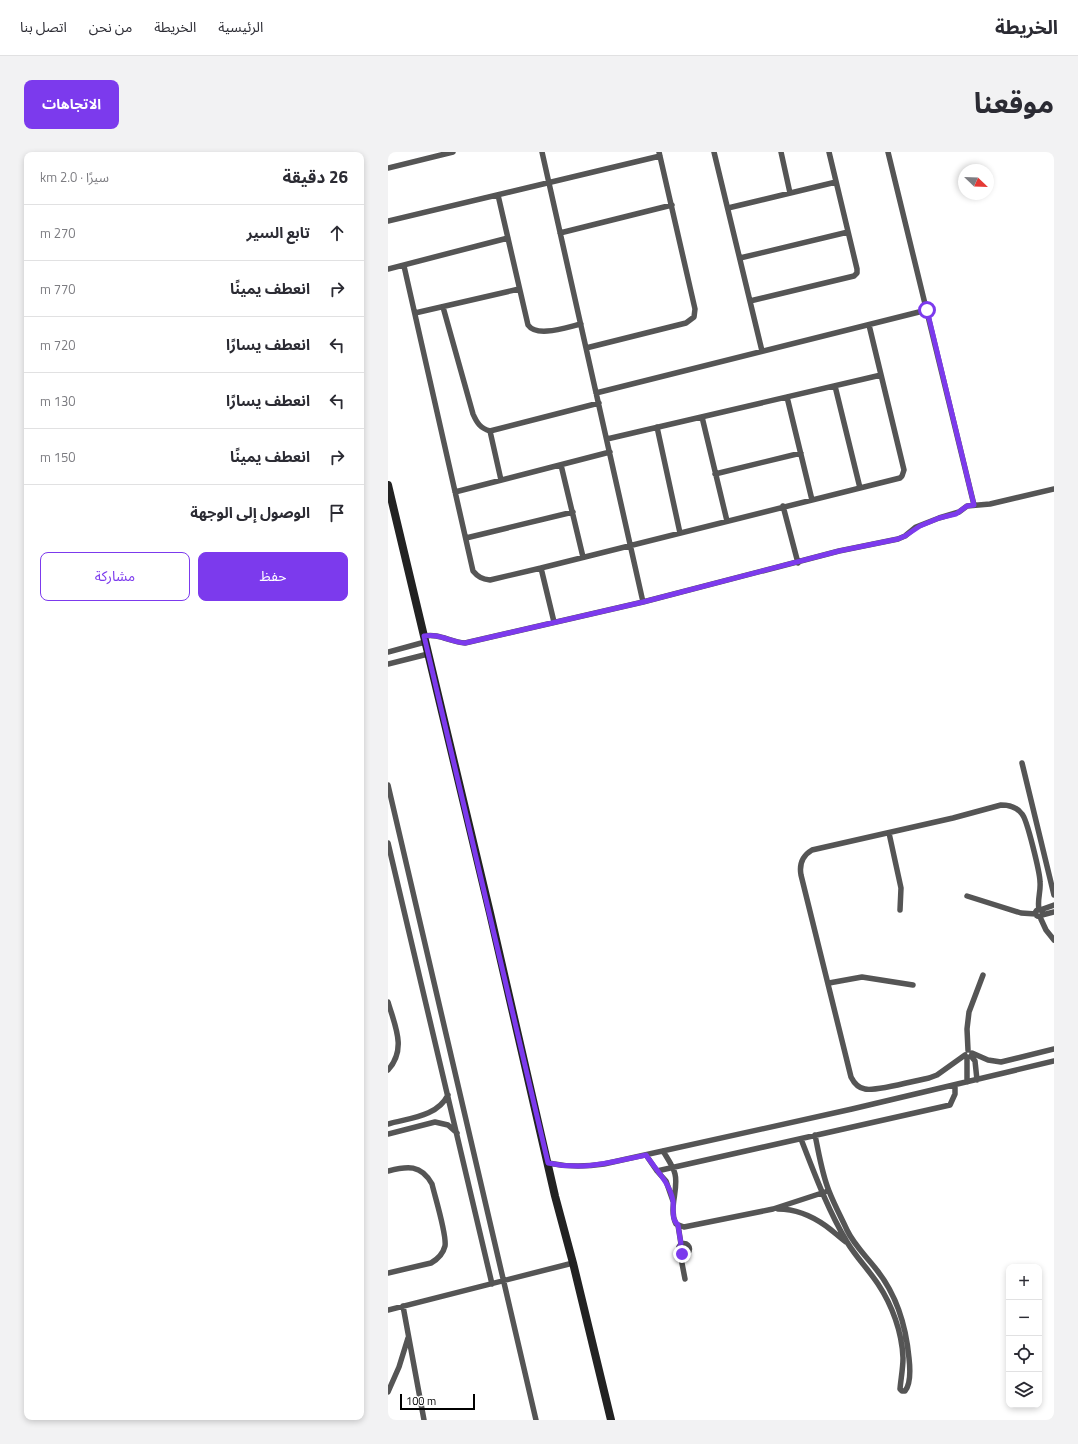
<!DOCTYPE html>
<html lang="ar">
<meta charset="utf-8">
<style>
body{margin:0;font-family:"Titillium Web","Noto Sans Arabic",sans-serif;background:#f2f2f3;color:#2b2b33;direction:rtl}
.controls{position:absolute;right:12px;bottom:12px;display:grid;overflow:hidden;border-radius:8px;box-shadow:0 2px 6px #0003}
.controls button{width:36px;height:36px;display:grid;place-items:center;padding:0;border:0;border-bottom:1px solid #e1e1e2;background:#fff;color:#2b2b33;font:20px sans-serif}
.compass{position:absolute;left:570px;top:12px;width:36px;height:36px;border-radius:50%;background:#fff;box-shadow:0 2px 6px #0003;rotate:113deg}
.scale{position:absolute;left:12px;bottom:10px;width:75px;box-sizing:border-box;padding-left:4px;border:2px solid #000;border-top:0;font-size:11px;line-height:14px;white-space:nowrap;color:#000;-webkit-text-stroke:3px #fff;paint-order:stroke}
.stop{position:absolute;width:12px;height:12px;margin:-9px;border:3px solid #7c3aed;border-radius:50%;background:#fff}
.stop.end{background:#7c3aed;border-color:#fff;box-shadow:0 1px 4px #0008}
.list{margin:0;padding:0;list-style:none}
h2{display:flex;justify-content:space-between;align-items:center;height:52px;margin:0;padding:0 16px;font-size:17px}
h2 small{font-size:13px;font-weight:400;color:#7c7c81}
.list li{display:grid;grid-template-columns:26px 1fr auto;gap:12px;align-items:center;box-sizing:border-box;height:56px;padding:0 16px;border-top:1px solid #e1e1e2}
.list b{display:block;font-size:15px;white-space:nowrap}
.list em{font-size:13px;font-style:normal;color:#7c7c81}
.actions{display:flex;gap:8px;padding:12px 16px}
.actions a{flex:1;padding:9px 0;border:1px solid #7c3aed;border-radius:8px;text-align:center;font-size:14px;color:#7c3aed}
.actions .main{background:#7c3aed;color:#fff}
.icon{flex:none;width:22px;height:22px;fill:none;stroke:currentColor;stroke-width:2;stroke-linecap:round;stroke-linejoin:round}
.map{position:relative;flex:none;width:666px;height:1268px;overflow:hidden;direction:ltr;border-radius:8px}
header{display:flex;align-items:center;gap:24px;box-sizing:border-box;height:56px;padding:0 20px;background:#fff;border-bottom:1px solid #e1e1e2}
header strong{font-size:19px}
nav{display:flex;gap:22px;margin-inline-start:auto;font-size:14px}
.intro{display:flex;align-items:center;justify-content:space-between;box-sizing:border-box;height:96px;padding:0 24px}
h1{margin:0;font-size:28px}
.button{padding:10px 18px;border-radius:8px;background:#7c3aed;color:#fff;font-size:14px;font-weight:700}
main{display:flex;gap:24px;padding:0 24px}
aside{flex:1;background:#fff;border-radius:8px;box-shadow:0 2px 6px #0003}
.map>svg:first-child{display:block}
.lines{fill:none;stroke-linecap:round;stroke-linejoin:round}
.street{stroke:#555;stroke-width:5.5}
.secondary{stroke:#222;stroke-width:8}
.route{stroke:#7c3aed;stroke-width:5}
</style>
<header>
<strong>الخريطة</strong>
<nav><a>الرئيسية</a><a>الخريطة</a><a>من نحن</a><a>اتصل بنا</a></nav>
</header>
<div class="intro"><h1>موقعنا</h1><a class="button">الاتجاهات</a></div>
<main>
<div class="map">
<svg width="666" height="1268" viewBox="0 0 666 1268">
<rect width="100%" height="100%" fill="#fff"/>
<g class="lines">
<!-- street -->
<path class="street" d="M 154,0 L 255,450
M 326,0 L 374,199
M 393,0 L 402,41
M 500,0 L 586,353
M 0,16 L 65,0
M 110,43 L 140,173 C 149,186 179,175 193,172
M 340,56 L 448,30
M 0,69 L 272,4
M 172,81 L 284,53
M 352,106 L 460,80
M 16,114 L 85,419 C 90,425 94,427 102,428 L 153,416 L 512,326 L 514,324 L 516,318 L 481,173
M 0,117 L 120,86
M 362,149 L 466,124 L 469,121 L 469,117 L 441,0
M 55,155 L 85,262 C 89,271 92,276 102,279 L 211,251
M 27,161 L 131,137
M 198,196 L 298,171 L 306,165 L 307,157 L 271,0
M 447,234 L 472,336
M 208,241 L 539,158
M 399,245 L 424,348
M 314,265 L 339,369
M 269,275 L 292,381
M 102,279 L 113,328
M 219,287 L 493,223
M 173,313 L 195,405
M 327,322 L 413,301
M 67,340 L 222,300
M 395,354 L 410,411
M 78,386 L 185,360
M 153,416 L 166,470
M 36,484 C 51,481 62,490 77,491 L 255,450 L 451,399 L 510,387 L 517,384 L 528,375 L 551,366 L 571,360 L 579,354 L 602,352 L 666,337
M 0,500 L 37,490
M 0,512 L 40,502
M 634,611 L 666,743
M 0,633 L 148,1268
M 501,681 L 513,736 L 512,758
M 0,691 L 104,1132
M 579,744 L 633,761 L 648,762
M647.5 761a3.5 3.5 0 1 1 7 0a3.5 3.5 0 1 1-7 0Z
M 652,758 L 666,753
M 654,763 L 666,760
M 652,765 L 658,778 L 666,788
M 441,831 L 474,825 L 525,833
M 0,850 C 7,874 19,897 0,918
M 580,898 L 579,877 L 581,860 L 595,823
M 584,901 L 600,908 L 613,910 L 666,897
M 577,903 L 549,923 L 541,926 C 529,928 487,940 477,937 C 470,936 466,931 463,925 L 413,723 C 411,712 414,704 424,698 L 565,666 L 613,653 C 621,653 629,655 634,662 C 639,667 652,721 652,730 C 653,740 649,747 651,758
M 583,904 L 587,909 L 589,928
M 579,905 L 579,930
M 0,972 C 21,966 49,965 60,943
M 0,982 L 47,970 L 60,973 L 69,981
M 413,987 C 427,1023 440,1058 459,1090 C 468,1105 480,1117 490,1132 C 504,1153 514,1180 515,1206 C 515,1216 513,1226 512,1237 L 514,1239 L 517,1239 C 523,1232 522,1215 521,1206 C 518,1174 509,1143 488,1117 C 478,1104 466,1093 459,1078 C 453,1065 446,1052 441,1039 C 434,1022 431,1002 427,983
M 275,999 C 279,1006 285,1014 287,1022 C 291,1038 280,1056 288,1072 L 296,1075 L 385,1057 L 437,1040
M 258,1003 L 269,1019 L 278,1029 L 285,1049
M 160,1011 C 179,1015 197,1015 216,1012 L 464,957 L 666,909
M 0,1019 C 19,1014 33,1012 44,1032 C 47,1045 59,1083 57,1094 C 55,1102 50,1107 43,1111 L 0,1121
M 269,1019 L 562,953 L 567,942 L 567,933
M 390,1057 C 407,1057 424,1064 438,1074 C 445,1079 451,1085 458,1090
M 290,1073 L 293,1092
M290.5 1097a5.5 5.5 0 1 1 11 0a5.5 5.5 0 1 1-11 0Z
M 292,1101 L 297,1127
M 15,1154 L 36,1268
M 0,1158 L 185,1111
M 0,1240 L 11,1215 L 20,1186"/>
<!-- secondary -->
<path class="secondary" d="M 0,333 L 102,761 L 167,1044 L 185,1111 L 223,1268"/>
</g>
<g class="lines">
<!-- route -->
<path class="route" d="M 294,1102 L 290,1098 L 293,1092 L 290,1073 C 283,1067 286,1058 285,1049 C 282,1031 268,1018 258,1003 C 223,1010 196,1019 160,1011 L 36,484 C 51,481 62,490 77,491 L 255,450 L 451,399 L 510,387 L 517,384 L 532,374 L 551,366 L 568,362 L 579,354 L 586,353 L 539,158"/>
</g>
</svg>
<div class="controls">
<button>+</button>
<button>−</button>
<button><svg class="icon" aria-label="locate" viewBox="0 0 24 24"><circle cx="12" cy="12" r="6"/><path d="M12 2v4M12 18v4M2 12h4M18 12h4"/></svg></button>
<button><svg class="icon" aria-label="layers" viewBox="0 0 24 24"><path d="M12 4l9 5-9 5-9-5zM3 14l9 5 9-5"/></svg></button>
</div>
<svg class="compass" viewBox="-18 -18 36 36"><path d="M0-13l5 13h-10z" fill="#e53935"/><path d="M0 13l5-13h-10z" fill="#7c7c81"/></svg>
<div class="scale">100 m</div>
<div class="stop" style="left:539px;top:158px"></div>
<div class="stop end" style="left:294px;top:1102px"></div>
</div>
<aside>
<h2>26 دقيقة<small>سيرًا · 2.0 km</small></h2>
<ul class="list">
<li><svg class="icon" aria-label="ahead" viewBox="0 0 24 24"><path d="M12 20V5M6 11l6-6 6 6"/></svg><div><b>تابع السير</b></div><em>270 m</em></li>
<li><svg class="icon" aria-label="right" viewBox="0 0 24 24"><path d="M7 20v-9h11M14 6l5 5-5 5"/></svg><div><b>انعطف يمينًا</b></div><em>770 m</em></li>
<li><svg class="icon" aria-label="left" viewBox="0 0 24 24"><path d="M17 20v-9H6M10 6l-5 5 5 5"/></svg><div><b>انعطف يسارًا</b></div><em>720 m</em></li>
<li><svg class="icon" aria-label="left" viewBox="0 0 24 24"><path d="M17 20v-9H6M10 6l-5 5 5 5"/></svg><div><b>انعطف يسارًا</b></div><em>130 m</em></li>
<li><svg class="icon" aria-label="right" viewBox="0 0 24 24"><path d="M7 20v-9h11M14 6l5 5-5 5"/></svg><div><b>انعطف يمينًا</b></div><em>150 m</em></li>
<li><svg class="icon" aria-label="arrive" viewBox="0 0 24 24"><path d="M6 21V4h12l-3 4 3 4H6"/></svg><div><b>الوصول إلى الوجهة</b></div></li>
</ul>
<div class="actions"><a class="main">حفظ</a><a>مشاركة</a></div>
</aside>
</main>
